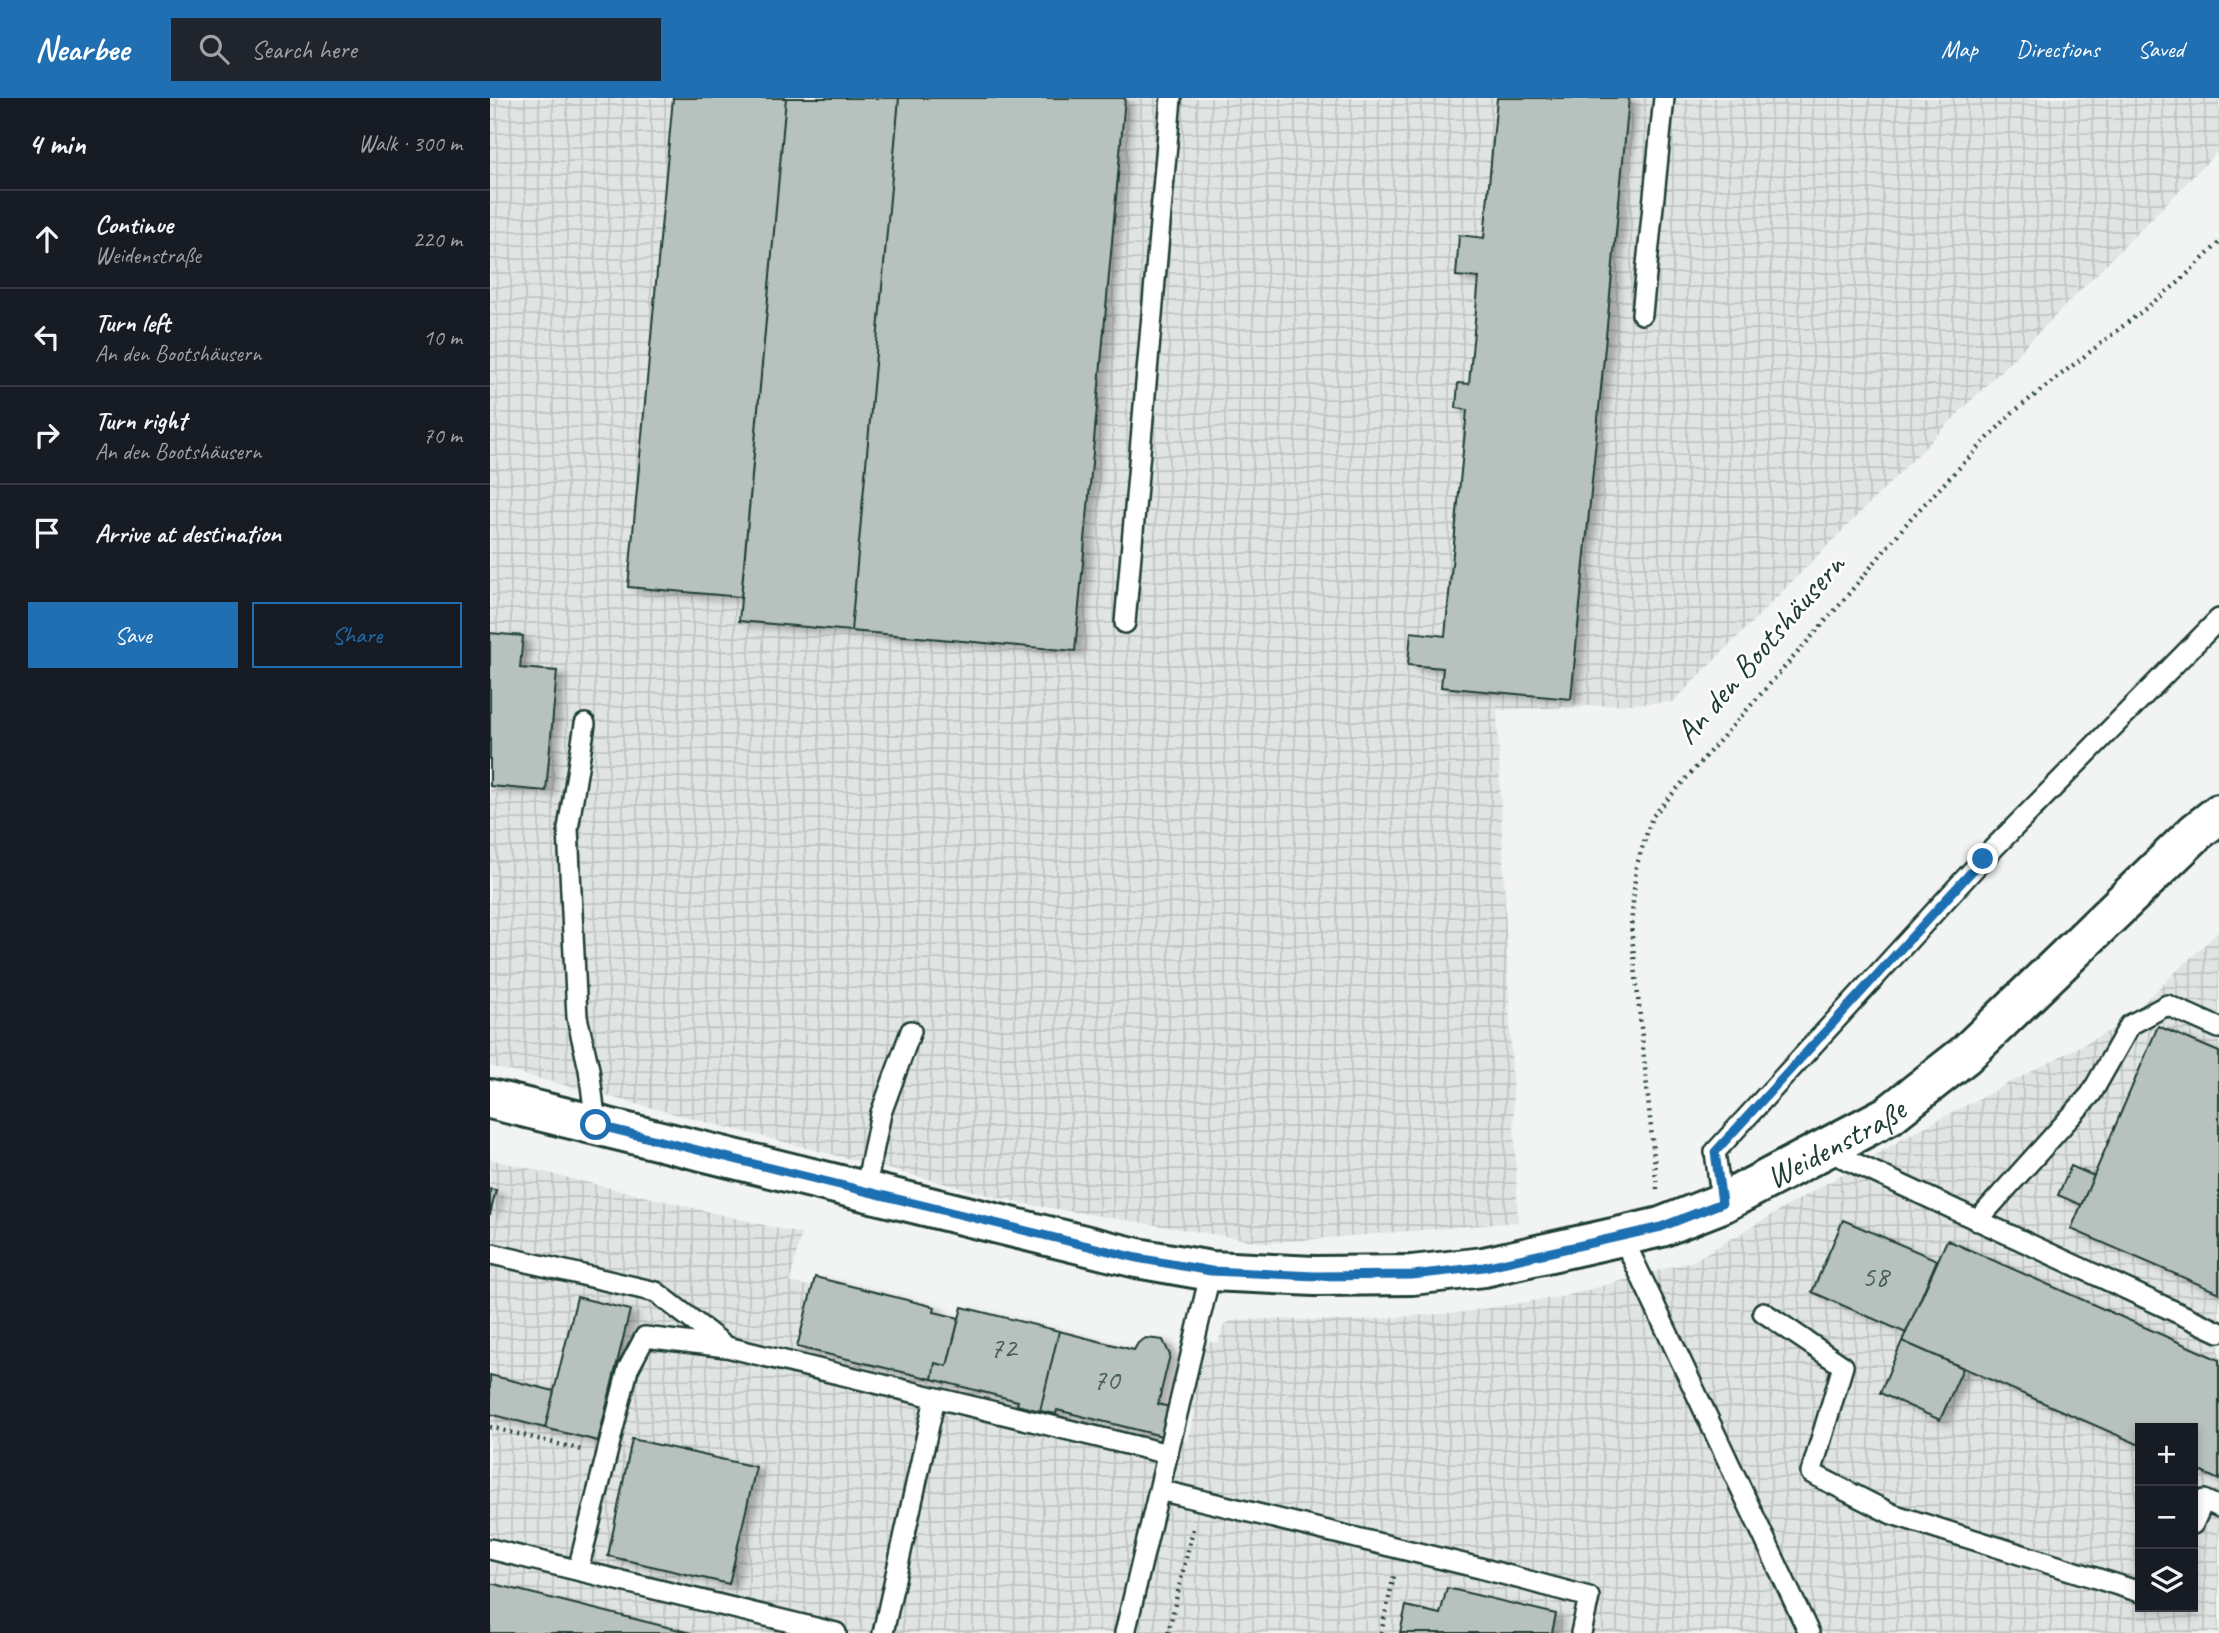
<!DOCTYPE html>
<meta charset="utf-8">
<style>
body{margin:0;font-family:Caveat,sans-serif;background:#20242c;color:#f1f3f6}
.controls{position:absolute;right:21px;bottom:21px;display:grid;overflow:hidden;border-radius:0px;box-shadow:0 4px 10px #0003}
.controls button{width:63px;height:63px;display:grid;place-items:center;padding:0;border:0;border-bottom:2px solid #363941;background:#171b24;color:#f1f3f6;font:35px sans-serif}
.stop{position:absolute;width:21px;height:21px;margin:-16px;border:5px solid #1f6fb2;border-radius:50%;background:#fff}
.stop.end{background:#1f6fb2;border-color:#fff;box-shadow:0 2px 7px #0008}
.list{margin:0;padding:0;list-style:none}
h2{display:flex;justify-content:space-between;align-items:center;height:91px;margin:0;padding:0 28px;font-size:30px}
h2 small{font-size:23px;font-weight:400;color:#9ea1a6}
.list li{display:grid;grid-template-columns:46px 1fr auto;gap:21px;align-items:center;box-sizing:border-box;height:98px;padding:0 28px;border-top:2px solid #363941}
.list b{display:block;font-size:26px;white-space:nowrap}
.list p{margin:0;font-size:23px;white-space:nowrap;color:#9ea1a6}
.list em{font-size:23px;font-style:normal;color:#9ea1a6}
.actions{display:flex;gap:14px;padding:21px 28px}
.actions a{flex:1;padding:16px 0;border:2px solid #1f6fb2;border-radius:0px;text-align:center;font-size:24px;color:#1f6fb2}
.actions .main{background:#1f6fb2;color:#fff}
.icon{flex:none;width:38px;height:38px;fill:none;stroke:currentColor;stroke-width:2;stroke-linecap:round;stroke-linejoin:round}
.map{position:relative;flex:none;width:1729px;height:1535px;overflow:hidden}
header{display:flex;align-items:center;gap:42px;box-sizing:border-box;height:98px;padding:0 35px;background:#1f6fb2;color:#fff}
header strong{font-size:33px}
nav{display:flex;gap:38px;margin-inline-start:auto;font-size:24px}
.search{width:490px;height:63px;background:#20242c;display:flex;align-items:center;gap:18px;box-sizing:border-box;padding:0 24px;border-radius:0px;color:#9ea1a6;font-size:26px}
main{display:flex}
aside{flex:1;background:#171b24}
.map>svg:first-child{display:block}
.industrial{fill:url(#industrial-grid);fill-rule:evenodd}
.building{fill:#b7c1bd;stroke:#1f3d34;stroke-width:2;filter:url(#shadow)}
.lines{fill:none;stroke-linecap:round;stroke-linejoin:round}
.service-casing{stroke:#1f3d34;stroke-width:24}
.tertiary-casing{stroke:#1f3d34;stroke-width:44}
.path{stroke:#1f3d34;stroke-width:4.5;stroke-dasharray:2 5;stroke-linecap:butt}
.service{stroke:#fff;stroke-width:19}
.tertiary{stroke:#fff;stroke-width:38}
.route{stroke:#1f6fb2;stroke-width:9}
.labels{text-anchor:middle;stroke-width:5;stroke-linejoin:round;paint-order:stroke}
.number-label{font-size:30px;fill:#455e56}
.street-label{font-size:33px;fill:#1f3d34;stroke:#fff}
</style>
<header>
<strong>Nearbee</strong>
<div class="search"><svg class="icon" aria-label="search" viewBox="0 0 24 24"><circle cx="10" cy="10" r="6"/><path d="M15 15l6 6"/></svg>Search here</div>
<nav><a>Map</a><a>Directions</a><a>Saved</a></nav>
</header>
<main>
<aside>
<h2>4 min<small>Walk · 300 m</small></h2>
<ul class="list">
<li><svg class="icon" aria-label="ahead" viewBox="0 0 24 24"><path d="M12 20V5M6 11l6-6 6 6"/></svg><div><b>Continue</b><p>Weidenstraße</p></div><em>220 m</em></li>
<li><svg class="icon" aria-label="left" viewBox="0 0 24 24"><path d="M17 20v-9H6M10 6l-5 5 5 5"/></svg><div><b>Turn left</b><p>An den Bootshäusern</p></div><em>10 m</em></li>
<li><svg class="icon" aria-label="right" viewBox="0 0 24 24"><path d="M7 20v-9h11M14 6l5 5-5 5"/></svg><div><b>Turn right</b><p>An den Bootshäusern</p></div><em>70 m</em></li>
<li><svg class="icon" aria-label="arrive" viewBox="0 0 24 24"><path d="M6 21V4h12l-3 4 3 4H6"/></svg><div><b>Arrive at destination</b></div></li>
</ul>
<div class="actions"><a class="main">Save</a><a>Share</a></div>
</aside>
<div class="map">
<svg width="1729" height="1535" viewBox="0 0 1729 1535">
<defs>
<pattern id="industrial-grid" width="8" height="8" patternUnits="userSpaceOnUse" patternTransform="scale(1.75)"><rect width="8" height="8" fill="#e0e4e3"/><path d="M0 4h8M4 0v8" fill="none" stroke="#c0c4c3"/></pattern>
<filter id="shadow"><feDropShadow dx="8" dy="4.5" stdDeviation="3.5" flood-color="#0004"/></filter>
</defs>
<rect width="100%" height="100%" fill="#f2f3f3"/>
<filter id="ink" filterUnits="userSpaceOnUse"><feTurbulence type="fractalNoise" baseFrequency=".0143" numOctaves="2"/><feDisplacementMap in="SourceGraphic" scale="14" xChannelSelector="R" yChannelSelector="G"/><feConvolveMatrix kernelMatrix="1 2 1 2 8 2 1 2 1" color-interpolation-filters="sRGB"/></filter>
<g filter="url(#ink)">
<!-- industrial -->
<path class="industrial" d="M 0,0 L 1729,0 L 1729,52 L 1183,604 L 1007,612 L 1028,1124 L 777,1145 L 530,1105 L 0,968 Z
M 1729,833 L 1729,1535 L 0,1535 L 0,1061 L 311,1136 L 300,1184 L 322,1189 L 325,1179 L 445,1209 L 445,1214 L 468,1220 L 472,1209 L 643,1252 L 656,1240 L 673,1242 L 680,1257 L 668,1306 L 679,1309 L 672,1337 L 698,1343 L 705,1313 L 701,1312 L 717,1244 L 728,1245 L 733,1229 L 740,1223 L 780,1221 L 860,1223 L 974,1214 L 1076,1198 L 1203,1163 L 1425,1034 L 1629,928 ZM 1650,1330 L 1703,1330 L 1703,1509 L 1650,1509 Z"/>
<!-- building -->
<path class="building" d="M 183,0 L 296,0 L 251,499 L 138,489 Z
M 296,0 L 409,0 L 361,533 L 249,523 Z
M 409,0 L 635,0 L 585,553 L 361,533 Z
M 1007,0 L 1139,0 L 1081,601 L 951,589 L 953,570 L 918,567 L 921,534 L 955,538 L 977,312 L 966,310 L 968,285 L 979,286 L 989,180 L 966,178 L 969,137 L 994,140 Z
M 0,535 L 33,538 L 30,570 L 67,573 L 56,693 L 0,688 Z
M 1668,928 L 1729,954 L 1729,1195 L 1581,1131 Z
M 1581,1068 L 1604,1078 L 1591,1107 L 1568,1097 Z
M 0,1091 L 6,1092 L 0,1117 Z
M 1353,1122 L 1447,1162 L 1416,1235 L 1322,1194 Z
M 1457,1142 L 1729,1262 L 1729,1382 L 1703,1370 L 1703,1330 L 1650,1330 L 1650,1347 L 1412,1243 Z
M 325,1179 L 445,1209 L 444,1214 L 469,1220 L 457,1268 L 445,1265 L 442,1281 L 307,1249 Z
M 87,1199 L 140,1212 L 108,1343 L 55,1330 Z
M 472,1209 L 569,1233 L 550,1313 L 527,1307 L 528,1303 L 442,1281 L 445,1265 L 457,1268 Z
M 569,1233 L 644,1252 L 648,1245 L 656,1240 L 673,1242 L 680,1257 L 668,1306 L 679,1309 L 672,1338 L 567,1312 L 566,1316 L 550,1313 Z
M 1412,1243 L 1473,1270 L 1450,1322 L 1390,1295 Z
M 0,1277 L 64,1293 L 55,1330 L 0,1316 Z
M 142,1341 L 266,1369 L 239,1486 L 118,1458 Z
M 0,1485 L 201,1535 L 0,1535 Z
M 957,1490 L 1066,1516 L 1062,1535 L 910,1535 L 916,1508 L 950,1516 Z"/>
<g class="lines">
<!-- service casing -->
<g class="service-casing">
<path id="service" d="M 1152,216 L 1174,0
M 635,525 L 681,0
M 95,626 L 78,731 L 87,919 L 99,971 L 106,1027
M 1334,1051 L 1729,1234
M 375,1093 L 391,1015 L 421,933
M 1232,1105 L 1225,1054 L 1493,761 L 1729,521
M 1487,1123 L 1601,996 L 1640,927 L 1677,907 L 1729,930
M 1132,1138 L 1319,1535
M 2,1156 L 166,1194 L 237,1249 L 678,1356
M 1273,1214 L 1353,1268 L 1321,1375 L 1402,1416 L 1650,1494
M 669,1392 L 990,1470 L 1099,1499 L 1091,1535
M 1703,1426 L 1714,1402 L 1729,1409
M 0,1451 L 346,1535
M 88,1472 L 138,1271 L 155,1239 L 236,1249
M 393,1535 L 445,1300
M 635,1535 L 721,1173"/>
</g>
<!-- tertiary casing -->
<g class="tertiary-casing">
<g id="tertiary">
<path id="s1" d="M 0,1001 L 647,1160 L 721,1173 L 825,1178 L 922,1177 L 994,1169 L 1132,1138 L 1171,1129 L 1232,1105 L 1399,1017 L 1475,957 L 1706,734 L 1729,716"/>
</g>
</g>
<!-- path -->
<path class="path" d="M 1167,1091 L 1141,828 L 1146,769 L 1162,719 L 1347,510 L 1422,419 L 1522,315 L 1688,185 L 1729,145
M 0,1329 L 92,1352
M 678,1535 L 704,1427
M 891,1535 L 904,1478"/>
<!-- service -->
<use href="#service" class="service"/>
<!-- tertiary -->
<use href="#tertiary" class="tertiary"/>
</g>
</g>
<g class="lines" filter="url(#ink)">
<!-- route -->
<path class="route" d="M 106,1027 L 647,1160 L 721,1173 L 825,1178 L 922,1177 L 994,1169 L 1132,1138 L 1171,1129 L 1232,1105 L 1225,1054 L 1493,761"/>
</g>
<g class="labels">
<!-- number labels -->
<g class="number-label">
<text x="1385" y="1188">58</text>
<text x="513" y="1259">72</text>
<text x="616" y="1291">70</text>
</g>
<!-- street labels -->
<g class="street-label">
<text transform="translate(1269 550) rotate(-49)" y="12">An den Bootshäusern</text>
<text dy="12" stroke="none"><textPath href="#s1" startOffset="1390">Weidenstraße</textPath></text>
</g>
</g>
</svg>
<div class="controls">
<button>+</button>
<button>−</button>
<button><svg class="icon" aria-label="layers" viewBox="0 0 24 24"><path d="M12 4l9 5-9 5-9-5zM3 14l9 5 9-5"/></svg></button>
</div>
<div class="stop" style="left:106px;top:1027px"></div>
<div class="stop end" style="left:1493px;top:761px"></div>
</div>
</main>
